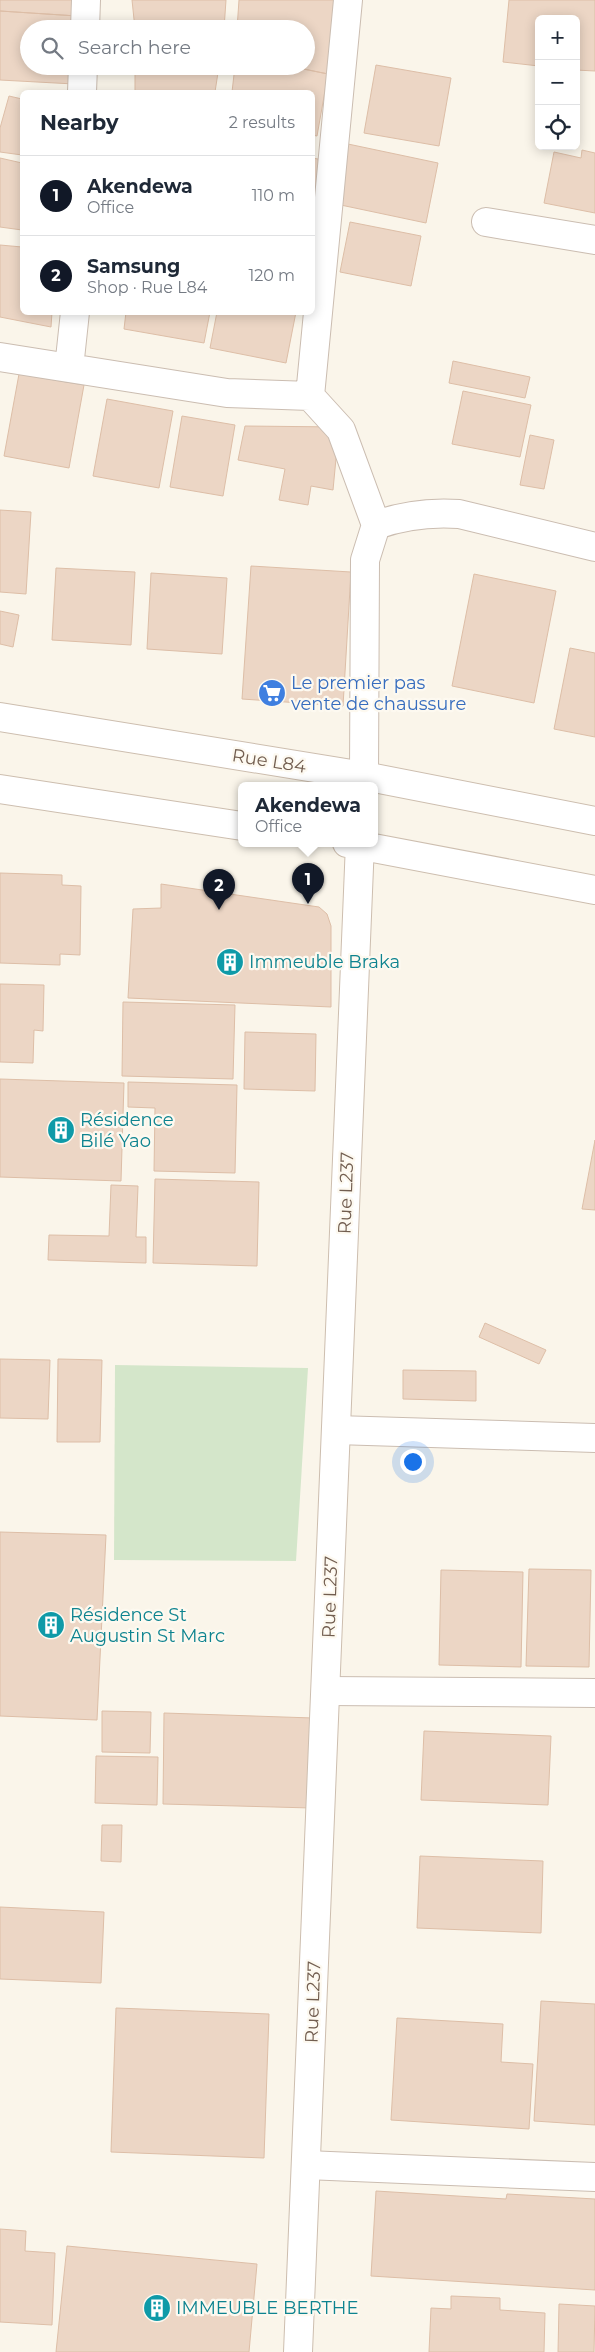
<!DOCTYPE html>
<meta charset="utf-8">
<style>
body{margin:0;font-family:Montserrat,sans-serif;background:#f2f2f3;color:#1f2937}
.controls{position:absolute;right:15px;top:15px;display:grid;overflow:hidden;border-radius:8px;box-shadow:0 2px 12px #0003}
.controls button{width:45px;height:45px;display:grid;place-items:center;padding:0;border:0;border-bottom:1px solid #e0e1e3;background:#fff;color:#1f2937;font:25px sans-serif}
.you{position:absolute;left:412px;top:1461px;width:18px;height:18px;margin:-12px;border:4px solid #fff;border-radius:50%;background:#1a73e8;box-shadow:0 0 0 8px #1a73e833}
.badge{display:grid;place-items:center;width:32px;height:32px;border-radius:50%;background:#111827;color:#fff;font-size:16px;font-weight:700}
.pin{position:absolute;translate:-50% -41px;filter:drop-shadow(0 1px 2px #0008)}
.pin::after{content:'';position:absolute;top:26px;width:18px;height:15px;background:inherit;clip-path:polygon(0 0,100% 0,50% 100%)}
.popup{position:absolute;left:238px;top:782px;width:140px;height:65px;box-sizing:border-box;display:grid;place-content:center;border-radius:8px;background:#fff;filter:drop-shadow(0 1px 4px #0005);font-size:16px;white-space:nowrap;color:#747a83}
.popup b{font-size:19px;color:#1f2937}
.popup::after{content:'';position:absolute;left:50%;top:100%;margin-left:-10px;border:10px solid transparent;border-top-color:#fff}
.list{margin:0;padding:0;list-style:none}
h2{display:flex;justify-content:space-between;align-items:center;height:65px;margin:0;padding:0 20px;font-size:21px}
h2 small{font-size:16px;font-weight:400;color:#747a83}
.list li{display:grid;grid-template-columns:32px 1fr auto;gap:15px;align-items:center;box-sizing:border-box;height:80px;padding:0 20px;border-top:1px solid #e0e1e3}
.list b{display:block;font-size:19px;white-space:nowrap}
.list p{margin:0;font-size:16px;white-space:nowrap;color:#747a83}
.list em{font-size:16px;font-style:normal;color:#747a83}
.icon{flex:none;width:28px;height:28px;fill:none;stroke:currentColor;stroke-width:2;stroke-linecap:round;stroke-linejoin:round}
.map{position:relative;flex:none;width:595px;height:2352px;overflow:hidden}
.search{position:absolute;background:#fff;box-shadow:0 2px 12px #0003;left:20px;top:20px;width:295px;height:55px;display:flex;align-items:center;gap:12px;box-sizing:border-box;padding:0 18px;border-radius:28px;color:#747a83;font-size:19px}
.panel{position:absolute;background:#fff;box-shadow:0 2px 12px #0003;left:20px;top:90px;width:295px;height:225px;border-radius:8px}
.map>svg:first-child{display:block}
.green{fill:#d4e6ca}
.building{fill:#ecd6c5;stroke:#ddbea7}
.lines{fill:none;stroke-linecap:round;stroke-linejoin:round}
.street-casing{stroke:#cbbdb1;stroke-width:30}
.secondary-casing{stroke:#cdbeaf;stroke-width:30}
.street{stroke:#fff;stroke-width:28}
.secondary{stroke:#fff;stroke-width:28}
.labels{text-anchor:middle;stroke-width:4.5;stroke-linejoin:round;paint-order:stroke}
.shop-label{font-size:18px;fill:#366cbe;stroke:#fdf9f0;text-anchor:start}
.street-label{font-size:18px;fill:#725e50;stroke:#fdf9f0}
.culture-label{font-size:18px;fill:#0d838f;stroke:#fdf9f0;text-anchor:start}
</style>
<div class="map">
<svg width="595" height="2352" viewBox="0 0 595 2352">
<rect width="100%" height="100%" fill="#faf5ea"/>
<!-- green -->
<path class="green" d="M 115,1365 L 308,1368 L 296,1561 L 114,1560 Z"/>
<!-- building -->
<path class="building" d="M 0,0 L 78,0 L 77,16 L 0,11 Z
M 132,0 L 226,0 L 224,29 L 135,29 Z
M 239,0 L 335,0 L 328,74 L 289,66 L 306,66 L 306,29 L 237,29 Z
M 509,0 L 595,0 L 595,71 L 576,70 L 576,19 L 539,19 L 539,66 L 503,62 Z
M 0,11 L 77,16 L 77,29 L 29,29 L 29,66 L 75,66 L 74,84 L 0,80 Z
M 376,65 L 451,78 L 439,146 L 364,133 Z
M 135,66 L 219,66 L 215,92 L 135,92 Z
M 235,66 L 289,66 L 328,74 L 317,136 L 312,135 L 312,92 L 232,92 Z
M 9,96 L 22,99 L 22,155 L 0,152 L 0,128 Z
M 348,144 L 438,163 L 426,223 L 336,204 Z
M 582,150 L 595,153 L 595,213 L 544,203 L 554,152 L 581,158 Z
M 0,158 L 22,163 L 22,230 L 0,227 Z
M 312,158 L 318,159 L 321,172 L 316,213 L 312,212 Z
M 350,222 L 421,236 L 411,286 L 340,272 Z
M 0,245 L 22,247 L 22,312 L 52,312 L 51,327 L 0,317 Z
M 126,312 L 210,312 L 204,343 L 124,329 Z
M 217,312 L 296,312 L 286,363 L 210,348 Z
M 453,361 L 530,377 L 525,398 L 449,383 Z
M 19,374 L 84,385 L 69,468 L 4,456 Z
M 463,391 L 531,405 L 520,457 L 452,444 Z
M 107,399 L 173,411 L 159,488 L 93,476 Z
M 182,416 L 235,425 L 223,496 L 170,487 Z
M 245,426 L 339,427 L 333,490 L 311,486 L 308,505 L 279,500 L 285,469 L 238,460 Z
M 530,435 L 554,440 L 544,489 L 520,485 Z
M 0,510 L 31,512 L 26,594 L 0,592 Z
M 251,566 L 351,572 L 343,706 L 242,699 Z
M 56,568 L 135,572 L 131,645 L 52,640 Z
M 151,573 L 227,578 L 222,654 L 147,649 Z
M 474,574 L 556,591 L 534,703 L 452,686 Z
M 0,611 L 19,615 L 13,647 L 0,644 Z
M 570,648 L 595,653 L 595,737 L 554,729 Z
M 0,873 L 62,875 L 62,885 L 81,886 L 80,955 L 60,954 L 60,965 L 0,963 Z
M 161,884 L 319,907 L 327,914 L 331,926 L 331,1007 L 128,998 L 133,909 L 161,908 Z
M 0,984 L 44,985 L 43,1031 L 34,1030 L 33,1063 L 0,1062 Z
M 123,1002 L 235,1005 L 233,1079 L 122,1076 Z
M 245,1032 L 316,1034 L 315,1091 L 244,1089 Z
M 0,1079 L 124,1083 L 121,1181 L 0,1177 Z
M 128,1082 L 237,1085 L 235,1173 L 154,1171 L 155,1108 L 128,1107 Z
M 595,1140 L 595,1210 L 582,1209 Z
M 155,1179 L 259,1182 L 257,1266 L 153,1263 Z
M 111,1185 L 138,1186 L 136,1237 L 146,1237 L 146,1263 L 48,1260 L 49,1235 L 109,1236 Z
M 485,1323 L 546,1350 L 539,1364 L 479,1337 Z
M 0,1359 L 50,1360 L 48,1419 L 0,1418 Z
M 58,1359 L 102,1360 L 100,1442 L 57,1442 Z
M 403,1370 L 476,1371 L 476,1401 L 403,1399 Z
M 0,1532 L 106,1535 L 97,1720 L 0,1716 Z
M 529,1569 L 591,1570 L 589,1667 L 526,1666 Z
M 441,1570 L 523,1572 L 521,1667 L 439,1665 Z
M 102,1711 L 151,1712 L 150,1753 L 102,1752 Z
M 164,1713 L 313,1718 L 311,1808 L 163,1804 Z
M 424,1731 L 551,1736 L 548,1805 L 421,1800 Z
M 96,1756 L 158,1757 L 157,1805 L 95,1803 Z
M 102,1825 L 122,1825 L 121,1862 L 101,1861 Z
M 420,1856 L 543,1861 L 541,1933 L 417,1928 Z
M 0,1907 L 104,1912 L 101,1983 L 0,1979 Z
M 541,2001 L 595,2004 L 595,2125 L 534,2121 Z
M 116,2008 L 269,2014 L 264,2158 L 111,2152 Z
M 397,2018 L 503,2024 L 501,2062 L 533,2064 L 529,2129 L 391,2120 Z
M 376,2191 L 506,2199 L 507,2194 L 595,2199 L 595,2290 L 371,2276 Z
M 0,2229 L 26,2231 L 25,2251 L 55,2253 L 52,2325 L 0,2322 Z
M 67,2246 L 257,2264 L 249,2352 L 56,2352 Z
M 451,2296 L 500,2298 L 500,2310 L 545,2313 L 544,2352 L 429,2352 L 431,2308 L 451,2309 Z
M 559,2304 L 595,2306 L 594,2352 L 558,2352 Z"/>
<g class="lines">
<!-- street casing -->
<g class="street-casing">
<path id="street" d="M 85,29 L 86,0
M 82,92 L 83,66
M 486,222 L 595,240
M 0,357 L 227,393 L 310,396 L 341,430 L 376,525
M 69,368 L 75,312
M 310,396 L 348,0
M 364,776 L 365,560 L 376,525 C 404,515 430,512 459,514 L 595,547
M 336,1430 L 595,1438
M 326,1691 L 595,1693
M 306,2165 L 595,2177"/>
</g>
<!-- secondary casing -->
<g class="secondary-casing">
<path id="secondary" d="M 0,717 L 364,776 L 595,821
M 0,789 L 242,826
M 347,843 L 595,890
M 298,2352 L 360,843"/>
</g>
<!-- street -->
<use href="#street" class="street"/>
<!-- secondary -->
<use href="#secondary" class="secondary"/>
</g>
<!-- icons -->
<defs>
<g id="supermarket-disc" transform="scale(1.4375)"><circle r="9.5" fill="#3f7fe0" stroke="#fdf9f0"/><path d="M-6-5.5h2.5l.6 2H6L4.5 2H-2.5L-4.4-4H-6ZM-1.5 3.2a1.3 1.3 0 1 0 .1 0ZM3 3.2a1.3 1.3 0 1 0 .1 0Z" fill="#fff"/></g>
<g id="building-disc" transform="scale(1.4375)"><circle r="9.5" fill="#0f9aa8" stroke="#fdf9f0"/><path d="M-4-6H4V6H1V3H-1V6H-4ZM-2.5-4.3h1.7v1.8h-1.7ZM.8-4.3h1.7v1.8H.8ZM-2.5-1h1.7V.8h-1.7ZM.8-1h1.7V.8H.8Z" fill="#fff"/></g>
</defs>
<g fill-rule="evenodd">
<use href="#supermarket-disc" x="272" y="693"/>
<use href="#building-disc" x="230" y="962"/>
<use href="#building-disc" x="61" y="1130"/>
<use href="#building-disc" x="51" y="1625"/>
<use href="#building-disc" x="157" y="2308"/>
</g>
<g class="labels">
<!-- shop labels -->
<g class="shop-label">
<text x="291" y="689">Le premier pas<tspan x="291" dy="21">vente de chaussure</tspan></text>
</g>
<!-- street labels -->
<g class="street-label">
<text transform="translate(269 761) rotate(9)" y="6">Rue L84</text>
<text transform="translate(346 1193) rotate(-88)" y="6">Rue L237</text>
<text transform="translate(330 1597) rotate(-88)" y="6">Rue L237</text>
<text transform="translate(313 2002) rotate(-88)" y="6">Rue L237</text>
</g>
<!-- culture labels -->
<g class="culture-label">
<text x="249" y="968">Immeuble Braka</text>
<text x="80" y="1126">Résidence<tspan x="80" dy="21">Bilé Yao</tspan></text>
<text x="70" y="1621">Résidence St<tspan x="70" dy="21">Augustin St Marc</tspan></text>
<text x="176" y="2314">IMMEUBLE BERTHE</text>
</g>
</g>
</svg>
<div class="controls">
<button>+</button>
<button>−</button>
<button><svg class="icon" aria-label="locate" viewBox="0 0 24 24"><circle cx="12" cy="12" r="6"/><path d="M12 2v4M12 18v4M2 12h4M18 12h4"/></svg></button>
</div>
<div class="you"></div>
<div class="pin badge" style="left:308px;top:904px">1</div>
<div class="popup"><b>Akendewa</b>Office</div>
<div class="pin badge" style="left:219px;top:910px">2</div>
<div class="search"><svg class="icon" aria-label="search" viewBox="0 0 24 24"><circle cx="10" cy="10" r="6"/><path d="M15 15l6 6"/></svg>Search here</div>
<section class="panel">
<h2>Nearby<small>2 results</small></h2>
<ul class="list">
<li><span class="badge">1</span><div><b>Akendewa</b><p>Office</p></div><em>110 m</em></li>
<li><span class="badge">2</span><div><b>Samsung</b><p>Shop · Rue L84</p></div><em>120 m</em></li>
</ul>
</section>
</div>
